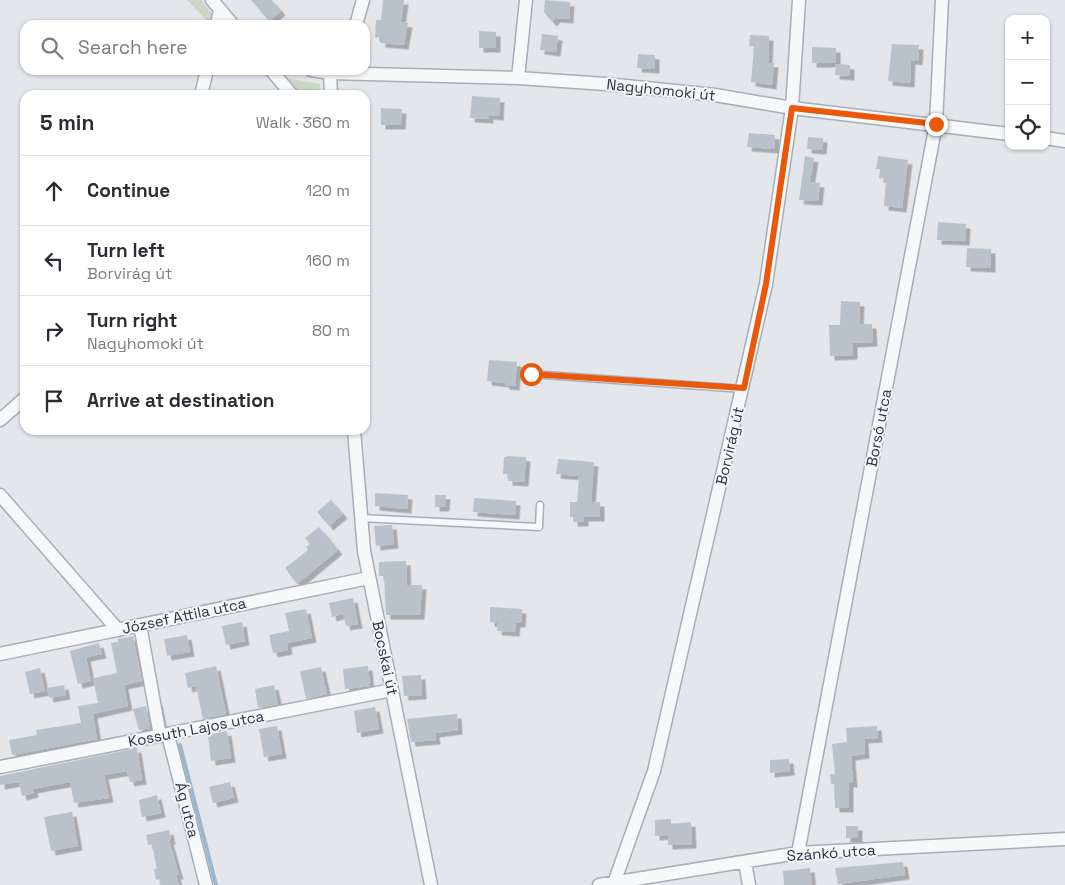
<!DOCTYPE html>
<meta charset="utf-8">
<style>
body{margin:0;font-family:"Space Grotesk",sans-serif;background:#f7f7f7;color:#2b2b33}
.controls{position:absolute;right:15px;top:15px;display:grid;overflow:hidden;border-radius:10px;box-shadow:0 1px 4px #0004}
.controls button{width:45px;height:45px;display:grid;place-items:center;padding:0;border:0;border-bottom:1px solid #e1e1e2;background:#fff;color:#2b2b33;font:25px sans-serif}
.stop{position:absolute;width:15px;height:15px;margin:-11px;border:4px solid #ea580c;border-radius:50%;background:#fff}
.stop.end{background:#ea580c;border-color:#fff;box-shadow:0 1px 5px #0008}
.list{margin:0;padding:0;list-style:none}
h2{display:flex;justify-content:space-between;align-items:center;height:65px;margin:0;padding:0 20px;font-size:21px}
h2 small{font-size:16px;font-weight:400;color:#7c7c81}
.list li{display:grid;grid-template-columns:32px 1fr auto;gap:15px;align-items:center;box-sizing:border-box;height:70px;padding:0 20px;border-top:1px solid #e1e1e2}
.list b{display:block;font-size:19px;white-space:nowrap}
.list p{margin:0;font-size:16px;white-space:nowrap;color:#7c7c81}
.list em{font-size:16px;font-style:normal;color:#7c7c81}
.icon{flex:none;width:28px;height:28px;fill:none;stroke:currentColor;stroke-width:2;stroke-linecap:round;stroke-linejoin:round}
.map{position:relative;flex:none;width:1065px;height:885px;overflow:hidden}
.search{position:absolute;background:#fff;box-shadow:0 1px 4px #0004;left:20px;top:20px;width:350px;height:55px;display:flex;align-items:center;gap:12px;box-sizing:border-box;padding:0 18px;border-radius:15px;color:#7c7c81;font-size:19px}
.panel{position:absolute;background:#fff;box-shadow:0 1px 4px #0004;left:20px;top:90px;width:350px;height:345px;border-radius:15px}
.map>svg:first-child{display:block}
.green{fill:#c9d7c3}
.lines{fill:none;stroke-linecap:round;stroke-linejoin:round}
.stream{stroke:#9bb8d0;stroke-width:4}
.building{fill:#b9c1cb;filter:url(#shadow)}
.service-casing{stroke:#a7aeb7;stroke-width:9}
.minor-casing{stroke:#a7aeb7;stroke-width:15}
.service{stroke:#f6f8fa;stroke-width:6}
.minor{stroke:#f6f8fa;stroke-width:12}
.route{stroke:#ea580c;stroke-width:6}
.labels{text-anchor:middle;stroke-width:4;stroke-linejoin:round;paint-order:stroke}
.street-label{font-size:15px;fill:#283547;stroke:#f3f6f9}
</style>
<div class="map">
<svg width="1065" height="885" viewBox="0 0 1065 885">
<defs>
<filter id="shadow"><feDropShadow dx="4.5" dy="4.5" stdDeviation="0" flood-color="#0004"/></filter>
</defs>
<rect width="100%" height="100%" fill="#e3e7ec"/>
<!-- green -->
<path class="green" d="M 187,0 L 201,0 L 215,17 L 211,25 Z
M 281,77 L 320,84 L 319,95 L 298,95 Z"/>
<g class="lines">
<!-- stream -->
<path class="stream" d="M 161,707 L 165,727
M 180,745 L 216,885"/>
</g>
<!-- building -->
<path class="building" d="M 251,0 L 272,0 L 281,11 L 269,21 Z
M 383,0 L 404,0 L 401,22 L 408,23 L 404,45 L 381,43 L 381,38 L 375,37 L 376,20 L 381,20 Z
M 545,0 L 570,2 L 569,19 L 556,18 L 552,22 L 544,12 Z
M 479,31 L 496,32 L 496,48 L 479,48 Z
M 542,34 L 558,36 L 556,52 L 540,50 Z
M 750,35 L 769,36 L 768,63 L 774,63 L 772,85 L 751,82 L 754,46 L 749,46 Z
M 892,44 L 919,45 L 918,61 L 911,60 L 910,83 L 888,81 Z
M 812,47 L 836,48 L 836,63 L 812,63 Z
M 638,54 L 655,55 L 655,69 L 637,68 Z
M 836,64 L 850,65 L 850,76 L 835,75 Z
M 472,96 L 500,98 L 499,116 L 489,115 L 489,119 L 470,118 Z
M 381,108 L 402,109 L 401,125 L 381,125 Z
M 749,133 L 775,135 L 774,149 L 747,147 Z
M 808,137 L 823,138 L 822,150 L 807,149 Z
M 805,156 L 814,158 L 810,182 L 820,183 L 818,201 L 799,200 Z
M 878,156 L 908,160 L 902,208 L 884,206 L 886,179 L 879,178 L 880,169 L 876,169 Z
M 938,222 L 966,224 L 965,241 L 937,240 Z
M 967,248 L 991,249 L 991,268 L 966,267 Z
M 841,301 L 860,302 L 859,324 L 872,324 L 873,342 L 853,343 L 853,355 L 830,356 L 829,325 L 840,325 Z
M 489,360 L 517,362 L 515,386 L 505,385 L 505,383 L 487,381 Z
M 509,456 L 526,457 L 524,482 L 508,481 L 508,474 L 503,474 L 504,457 Z
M 558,459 L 594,462 L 591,502 L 600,502 L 600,517 L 584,517 L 584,522 L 573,522 L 573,517 L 570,517 L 570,502 L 577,502 L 579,476 L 556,474 Z
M 375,493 L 408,495 L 407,509 L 375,506 Z
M 435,495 L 446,495 L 445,507 L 435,507 Z
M 474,498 L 516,501 L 515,515 L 473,512 Z
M 331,500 L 343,514 L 329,526 L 317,512 Z
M 392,525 L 394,544 L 376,546 L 374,526 Z
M 319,527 L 338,550 L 297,584 L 285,568 L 308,550 L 306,547 L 310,544 L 305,538 Z
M 406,561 L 407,585 L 422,585 L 420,615 L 386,615 L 384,576 L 379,576 L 379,562 Z
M 353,598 L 358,624 L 346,626 L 343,614 L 332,617 L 329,603 Z
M 490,607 L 522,609 L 521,623 L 516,623 L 515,632 L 497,631 L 498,623 L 490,622 Z
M 306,609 L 312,638 L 287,643 L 288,650 L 273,653 L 269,635 L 289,631 L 285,613 Z
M 242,622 L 245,641 L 226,645 L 222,626 Z
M 187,635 L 190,652 L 167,656 L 164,639 Z
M 133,636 L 142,681 L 124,685 L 128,706 L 93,714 L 97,739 L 12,755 L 9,740 L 37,735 L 36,730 L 81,723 L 78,706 L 98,703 L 93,678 L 117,673 L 111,643 L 118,642 L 118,639 Z
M 99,643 L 102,654 L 86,657 L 91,681 L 78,684 L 70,651 Z
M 216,666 L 226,714 L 203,719 L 196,686 L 188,688 L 185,673 Z
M 368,666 L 370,686 L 345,689 L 343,669 Z
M 321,667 L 327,694 L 306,699 L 300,671 Z
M 40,668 L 45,691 L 30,694 L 25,672 Z
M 421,675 L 422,695 L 404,696 L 402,676 Z
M 64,685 L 66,695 L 49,698 L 47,688 Z
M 274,685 L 278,704 L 258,708 L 255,689 Z
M 146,706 L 150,728 L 139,730 L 133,709 Z
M 375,707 L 379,729 L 357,733 L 354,711 Z
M 457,714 L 458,730 L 435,733 L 436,740 L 411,742 L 407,719 Z
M 277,726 L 282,754 L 264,757 L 259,729 Z
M 877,726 L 878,738 L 864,739 L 865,754 L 851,756 L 853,783 L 849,783 L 849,808 L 835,808 L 834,784 L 831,784 L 830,774 L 835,774 L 832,744 L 847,742 L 846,728 Z
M 227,731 L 231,758 L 211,761 L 208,735 Z
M 137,748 L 142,780 L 130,782 L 127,771 L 104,775 L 109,798 L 74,803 L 70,782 L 33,789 L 34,793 L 22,796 L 19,782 L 0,785 L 0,776 Z
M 789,759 L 790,771 L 770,773 L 770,760 Z
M 230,782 L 234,798 L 213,803 L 209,787 Z
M 157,795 L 161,813 L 142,817 L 139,800 Z
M 72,812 L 78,846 L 51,851 L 44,817 Z
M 671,819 L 671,824 L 691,822 L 692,844 L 668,845 L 668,835 L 655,836 L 655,820 Z
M 846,826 L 858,826 L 858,838 L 846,838 Z
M 169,830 L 171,840 L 169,840 L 179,875 L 176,875 L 179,885 L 161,885 L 159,879 L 156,880 L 154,869 L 157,869 L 152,844 L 148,845 L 146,835 Z
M 903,862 L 905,875 L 838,884 L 835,868 Z
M 810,868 L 812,885 L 784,885 L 783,871 Z"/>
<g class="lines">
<!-- service casing -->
<g class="service-casing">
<path id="service" d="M 531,374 L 744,389
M 361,518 L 539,527 L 540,505"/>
</g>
<!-- minor casing -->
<g class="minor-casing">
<path id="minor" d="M 212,0 L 233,25
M 217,25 L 220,10
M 356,25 L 363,0
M 271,70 L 292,95
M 311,70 L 330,73 L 518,78 L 606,84 L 715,95 L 792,108 L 1009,134
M 518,78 L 526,0
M 201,95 L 207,70
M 331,95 L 330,73 L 332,70
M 1046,138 L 1065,141
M 0,420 L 25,398
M 354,430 L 364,551 L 431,885
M 0,495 L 118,630
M 140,625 L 160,736
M 0,654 L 369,578
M 168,735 L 206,885
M 0,767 L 392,690
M 798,853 L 936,124 L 942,0
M 745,862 L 749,885
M 614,883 L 654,771 L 766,284 L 792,108 L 799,0
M 599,885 L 798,853 L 1065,839"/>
</g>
<!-- service -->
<use href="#service" class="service"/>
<!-- minor -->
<use href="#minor" class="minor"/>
</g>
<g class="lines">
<!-- route -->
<path class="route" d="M 531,374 L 744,388 L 766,284 L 792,108 L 936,124"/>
</g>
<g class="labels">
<!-- street labels -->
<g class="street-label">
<text transform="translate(661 90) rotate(6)" y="5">Nagyhomoki út</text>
<text transform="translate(879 428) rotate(-79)" y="5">Borsó utca</text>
<text transform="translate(730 446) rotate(-77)" y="5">Borvirág út</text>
<text transform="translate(184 616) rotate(-12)" y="5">József Attila utca</text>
<text transform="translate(385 658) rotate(78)" y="5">Bocskai út</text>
<text transform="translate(196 729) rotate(-11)" y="5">Kossuth Lajos utca</text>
<text transform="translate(187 810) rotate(76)" y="5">Ág utca</text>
<text transform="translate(831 853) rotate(-4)" y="5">Szánkó utca</text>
</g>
</g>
</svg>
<div class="controls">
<button>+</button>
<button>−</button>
<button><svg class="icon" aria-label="locate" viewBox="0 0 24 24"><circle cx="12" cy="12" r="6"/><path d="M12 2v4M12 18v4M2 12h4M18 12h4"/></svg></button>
</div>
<div class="stop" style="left:531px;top:374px"></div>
<div class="stop end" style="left:936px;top:124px"></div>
<div class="search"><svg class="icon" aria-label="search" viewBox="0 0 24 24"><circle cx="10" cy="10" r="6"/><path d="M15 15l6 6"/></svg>Search here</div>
<section class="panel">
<h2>5 min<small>Walk · 360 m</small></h2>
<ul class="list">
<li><svg class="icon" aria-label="ahead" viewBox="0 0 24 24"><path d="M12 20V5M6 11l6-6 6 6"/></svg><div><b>Continue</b></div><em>120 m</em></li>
<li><svg class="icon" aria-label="left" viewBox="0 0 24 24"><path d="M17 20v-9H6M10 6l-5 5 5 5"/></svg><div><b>Turn left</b><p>Borvirág út</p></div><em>160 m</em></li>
<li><svg class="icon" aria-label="right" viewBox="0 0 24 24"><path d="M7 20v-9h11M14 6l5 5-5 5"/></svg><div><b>Turn right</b><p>Nagyhomoki út</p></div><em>80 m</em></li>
<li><svg class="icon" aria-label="arrive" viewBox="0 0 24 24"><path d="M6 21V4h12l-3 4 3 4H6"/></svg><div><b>Arrive at destination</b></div></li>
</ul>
</section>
</div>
